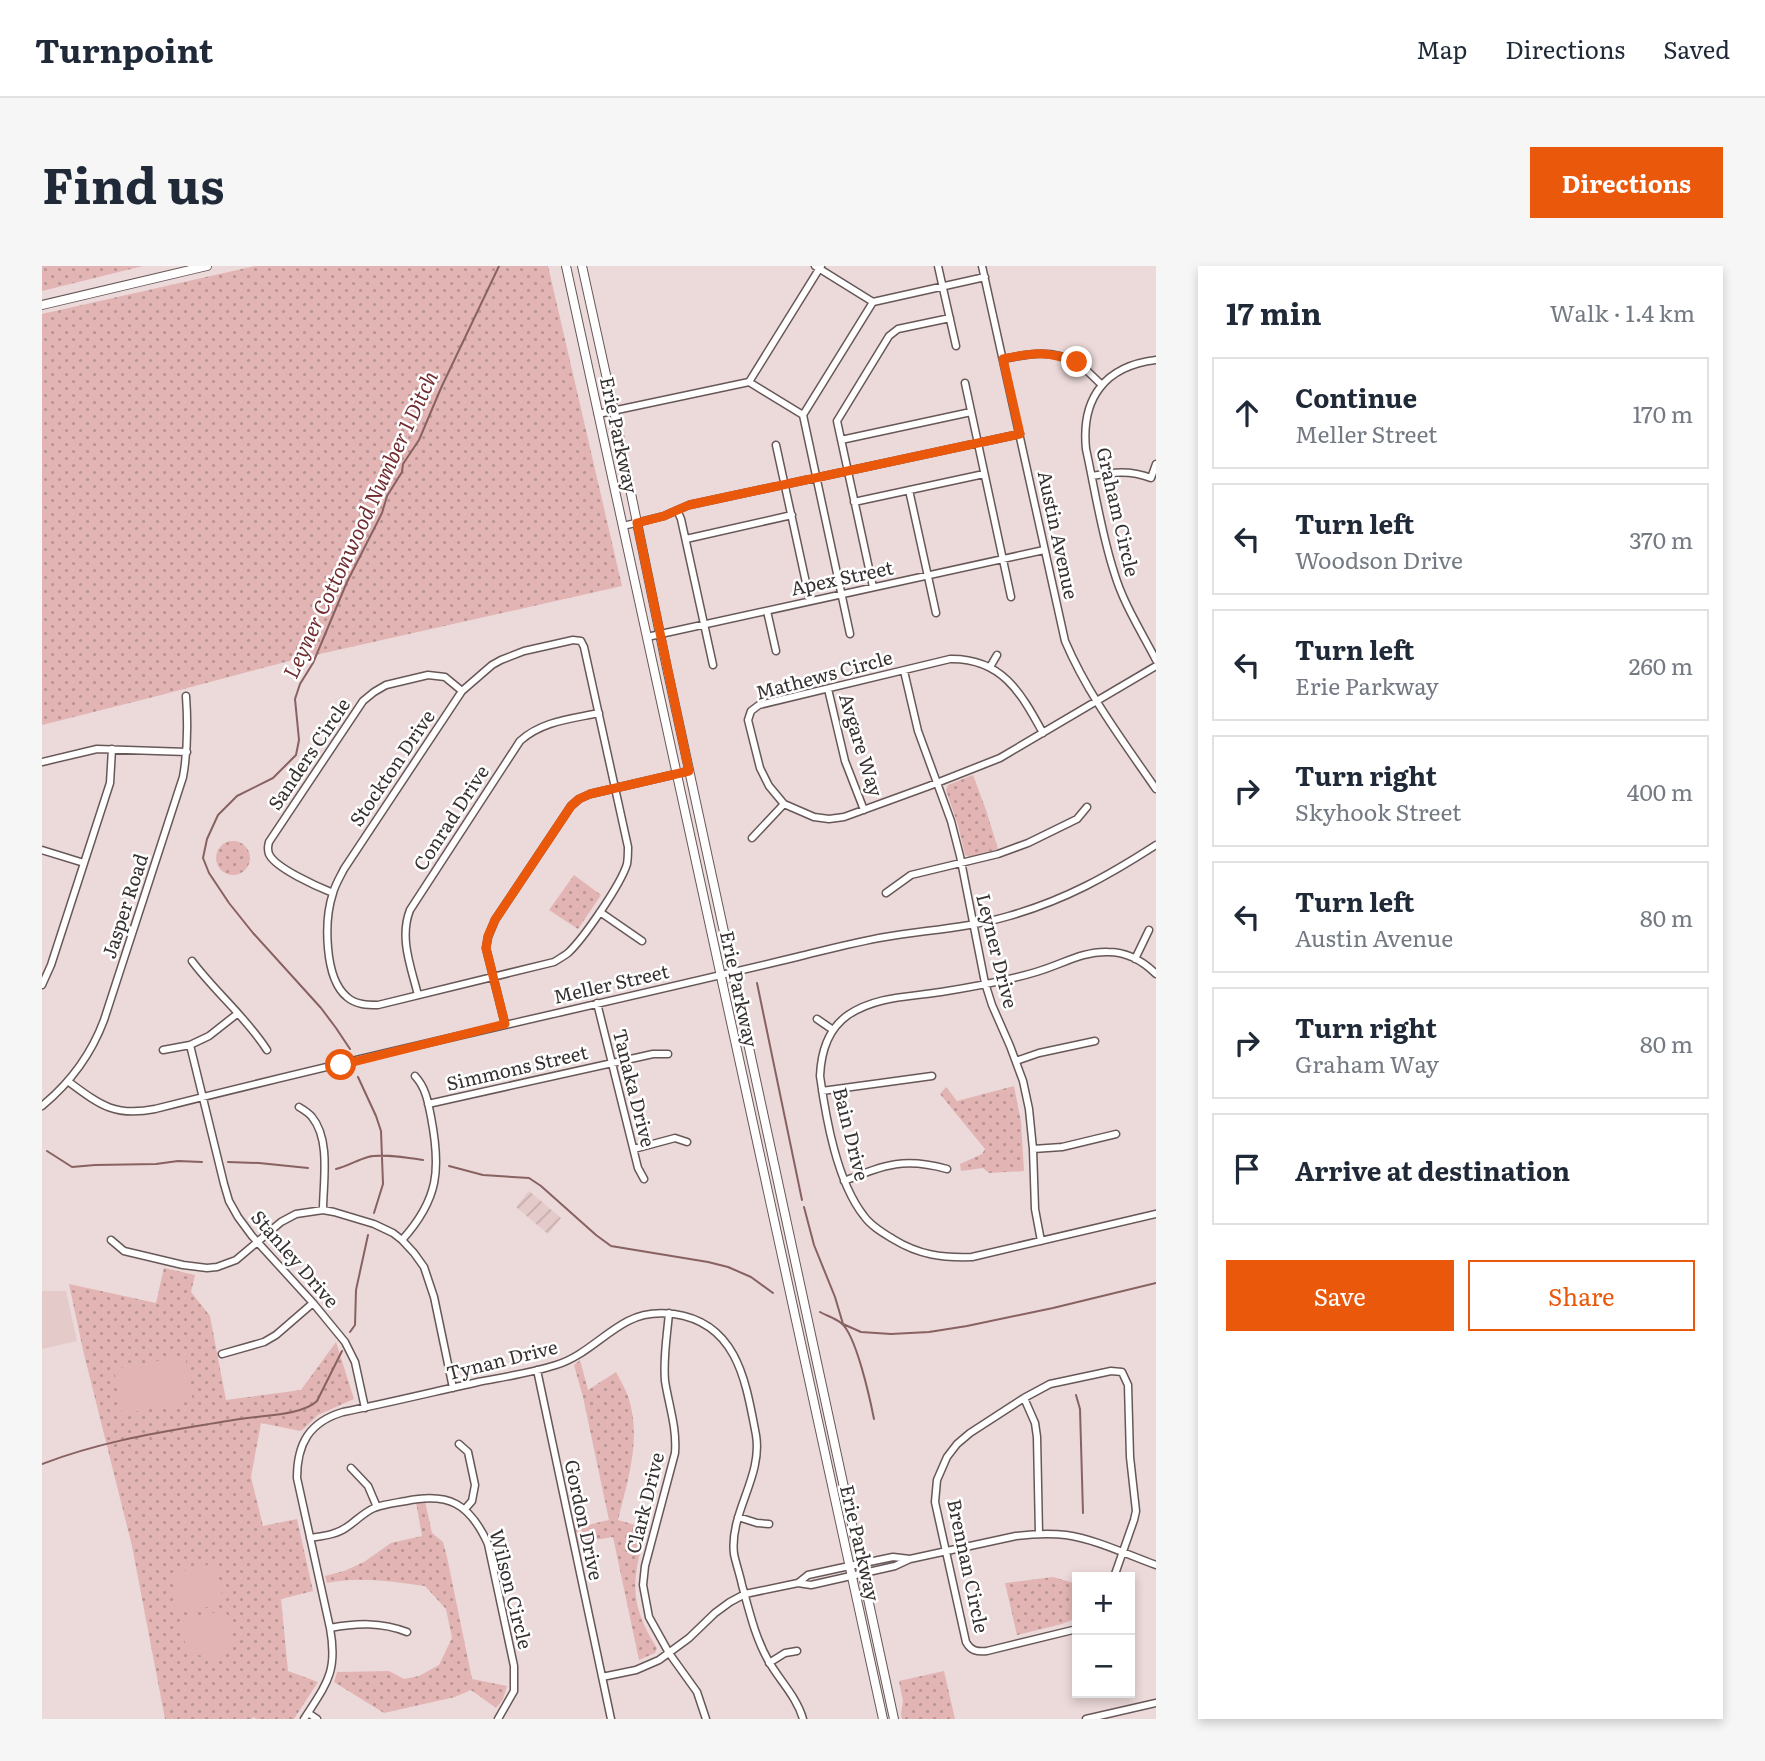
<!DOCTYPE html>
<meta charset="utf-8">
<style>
body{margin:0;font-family:Literata,serif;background:#f6f6f7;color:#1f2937}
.controls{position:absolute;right:21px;bottom:21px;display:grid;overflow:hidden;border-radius:0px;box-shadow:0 4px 10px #0003}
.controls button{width:63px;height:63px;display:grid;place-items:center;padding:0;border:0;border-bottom:2px solid #e0e1e3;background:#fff;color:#1f2937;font:35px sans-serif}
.stop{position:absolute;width:21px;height:21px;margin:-16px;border:5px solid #ea580c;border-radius:50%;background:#fff}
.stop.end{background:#ea580c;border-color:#fff;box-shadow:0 2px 7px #0008}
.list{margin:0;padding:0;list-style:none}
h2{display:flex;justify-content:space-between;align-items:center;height:91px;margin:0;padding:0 28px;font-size:30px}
h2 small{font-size:23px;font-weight:400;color:#747a83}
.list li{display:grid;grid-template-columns:46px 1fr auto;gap:21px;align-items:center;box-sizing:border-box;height:112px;margin:0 14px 14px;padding:0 14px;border:2px solid #e0e1e3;border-radius:0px}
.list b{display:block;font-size:26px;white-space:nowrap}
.list p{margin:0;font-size:23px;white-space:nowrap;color:#747a83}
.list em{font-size:23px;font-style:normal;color:#747a83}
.actions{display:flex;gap:14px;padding:21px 28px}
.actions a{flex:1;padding:16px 0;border:2px solid #ea580c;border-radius:0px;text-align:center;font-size:24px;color:#ea580c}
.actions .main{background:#ea580c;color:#fff}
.icon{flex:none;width:38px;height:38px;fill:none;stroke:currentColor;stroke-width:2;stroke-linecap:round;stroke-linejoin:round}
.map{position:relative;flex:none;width:1114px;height:1453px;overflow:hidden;border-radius:0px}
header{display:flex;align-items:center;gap:42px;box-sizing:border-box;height:98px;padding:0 35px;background:#fff;border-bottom:2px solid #e0e1e3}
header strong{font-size:33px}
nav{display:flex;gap:38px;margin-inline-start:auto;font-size:24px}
.intro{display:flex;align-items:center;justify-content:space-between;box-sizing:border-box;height:168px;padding:0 42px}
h1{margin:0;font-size:49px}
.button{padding:18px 32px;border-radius:0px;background:#ea580c;color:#fff;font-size:24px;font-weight:700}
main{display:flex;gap:42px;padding:0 42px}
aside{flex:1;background:#fff;border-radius:0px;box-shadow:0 4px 10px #0003}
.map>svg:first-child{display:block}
.built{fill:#e4cac9}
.industrial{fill:url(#industrial-furrows)}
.grass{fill:url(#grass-dots)}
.pitch{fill:#e2b5b4}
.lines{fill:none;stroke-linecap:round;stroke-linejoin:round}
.stream{stroke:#886161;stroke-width:2}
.minor-casing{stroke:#675857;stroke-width:9}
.major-casing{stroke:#675857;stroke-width:10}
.minor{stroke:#fff;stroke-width:6}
.major{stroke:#fff;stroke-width:8}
.route{stroke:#ea580c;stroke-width:9}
.labels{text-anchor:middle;stroke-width:5;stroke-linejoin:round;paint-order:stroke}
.street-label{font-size:19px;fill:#383131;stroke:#fff}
.water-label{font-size:21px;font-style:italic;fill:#722d31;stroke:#fff}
</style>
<header>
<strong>Turnpoint</strong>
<nav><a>Map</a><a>Directions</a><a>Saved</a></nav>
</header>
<div class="intro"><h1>Find us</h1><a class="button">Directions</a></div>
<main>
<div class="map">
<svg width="1114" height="1453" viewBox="0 0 1114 1453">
<defs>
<pattern id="industrial-furrows" width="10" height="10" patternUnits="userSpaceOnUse" patternTransform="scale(1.75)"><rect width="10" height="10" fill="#e4cac9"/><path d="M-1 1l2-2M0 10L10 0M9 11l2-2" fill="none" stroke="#c4aead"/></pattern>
<pattern id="grass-dots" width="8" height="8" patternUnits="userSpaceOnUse" patternTransform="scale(1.75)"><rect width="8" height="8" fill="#e2b5b4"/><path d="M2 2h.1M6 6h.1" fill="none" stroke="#b89493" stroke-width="1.8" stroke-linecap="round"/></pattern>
</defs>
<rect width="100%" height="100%" fill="#ecd9d9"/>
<!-- built -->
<path class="built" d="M 0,1025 L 24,1025 L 35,1075 L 0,1083 Z"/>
<!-- industrial -->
<path class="industrial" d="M 487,925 L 519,952 L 506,968 L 474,941 Z"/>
<!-- grass -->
<path class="grass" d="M 0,0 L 101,0 L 0,25 Z
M 213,0 L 506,0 L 580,320 L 251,394 L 119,429 L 0,459 L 0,48 Z
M 931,509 L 944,544 L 956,583 L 929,591 L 923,589 L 916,559 L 904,524 L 906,519 Z
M174 592a17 17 0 1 1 34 0a17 17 0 1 1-34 0Z
M 532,609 L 559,629 L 536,663 L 507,644 Z
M 972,820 L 979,856 L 982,905 L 947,907 L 941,902 L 919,905 L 918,898 L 940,888 L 943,883 L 898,828 L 904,821 L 915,835 Z
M 122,1002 L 153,1009 L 149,1026 L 168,1050 L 184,1134 L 259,1124 L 294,1076 L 312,1133 L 276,1149 L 259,1165 L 219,1157 L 209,1211 L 221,1260 L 255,1253 L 271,1325 L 239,1333 L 246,1405 L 276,1416 L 252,1453 L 215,1453 L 211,1451 L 210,1453 L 123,1453 L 90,1280 L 41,1084 L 27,1018 L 114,1037 Z
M 538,1094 L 546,1124 L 574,1106 C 578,1114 583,1122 586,1130 C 600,1172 586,1213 576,1254 L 604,1262 C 591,1314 585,1334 615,1382 L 613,1387 L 597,1394 L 571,1271 L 534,1277 L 533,1262 L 567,1254 L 541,1131 L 532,1099 Z
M 383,1235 L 390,1267 L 401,1276 L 405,1291 L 430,1413 L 465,1420 L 461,1433 L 454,1442 L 429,1424 L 413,1431 L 342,1447 L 292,1416 L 295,1406 L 347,1405 L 362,1413 L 377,1410 L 397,1399 L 410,1372 L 404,1343 L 383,1320 C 349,1316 319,1310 285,1317 L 283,1310 L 302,1305 L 322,1296 L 349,1277 L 380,1270 L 374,1236 Z
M 1011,1311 L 1035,1318 L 1035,1352 L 1020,1358 L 975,1369 L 963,1317 Z
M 902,1405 L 913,1453 L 860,1453 L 859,1448 L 861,1435 L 857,1415 Z"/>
<!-- pitch -->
<path class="pitch" d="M 143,1090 L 151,1135 L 80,1148 L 72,1103 Z
M 158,1297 L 174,1302 L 181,1333 L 179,1338 L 135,1348 C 128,1318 128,1310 158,1297 Z
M 180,1345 L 185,1348 L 192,1379 L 181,1391 C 148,1392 144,1386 137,1355 Z"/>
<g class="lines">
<!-- stream -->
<path class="stream" d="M 715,717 L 760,934
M 308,783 L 294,762 L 279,742 L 211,667 L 187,637 L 167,607 L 161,592 L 165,573 L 176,549 L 195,530 L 231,512 L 254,489 L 257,474 L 253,433 L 258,418 L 271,397 L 305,316 L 340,247 L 345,230 L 360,206 L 361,198 L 377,174 L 399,122 L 457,0
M 316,811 L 334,850 L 339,865 L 341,918 L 332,947
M 5,885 L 30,901 L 53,899 L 114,898 L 136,895 L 160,896
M 186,896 L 217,897 L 266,902
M 407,900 L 441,909 L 487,912 L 499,920 L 554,969 L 569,980 L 666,996 L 686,1001 L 709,1011 L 731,1027
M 294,903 C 306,900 315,894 326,891 C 340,887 366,892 381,894
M 762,941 L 772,979 L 793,1031 L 801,1058 L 819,1066 L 849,1068 L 887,1066 L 925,1060 L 1011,1042 L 1114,1017
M 778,1046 C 785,1050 793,1052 799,1057 C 814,1068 828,1133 832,1153
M 308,1066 L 313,1059 L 314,1024 L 326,969
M 1034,1129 L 1038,1143 L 1041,1247
M 0,1198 C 52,1178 106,1168 161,1159 C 179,1156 196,1153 214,1151 C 231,1149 263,1147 275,1135 L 300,1085"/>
<!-- minor casing -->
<g class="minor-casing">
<path id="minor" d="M 773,0 L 831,36
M 896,0 L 914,80
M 940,0 L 1023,375 C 1046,429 1081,475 1114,523
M 831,36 L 943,11
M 961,93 C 986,88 1010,83 1033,96 C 1043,101 1051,111 1059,118
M 1114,94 C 1063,100 1039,132 1044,183 C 1053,224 1059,266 1072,306 C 1081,337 1099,365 1114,394
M 707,116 L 761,149
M 923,117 L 969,331
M 556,148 L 707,116 L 779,0
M 799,174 L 929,146
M 734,179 L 768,335
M 1050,210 C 1071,206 1088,204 1109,212 L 1114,198
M 867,224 L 894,347
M 812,236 L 942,208
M 635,244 L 639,253 L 671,399
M 581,260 L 622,250 L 647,239 L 978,168
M 644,273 L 750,249
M 831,321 L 795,155 L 847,70 L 856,63 L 908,52
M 725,345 L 734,385
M 808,368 L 761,149 L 831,36
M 605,371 L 1002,284
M 531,374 L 539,375 L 542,381 L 586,581 C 586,586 586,592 585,598 C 579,618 542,672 526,687 C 522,690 517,693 512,696 L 336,739 C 326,739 314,739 305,731 C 282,712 282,654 291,627 C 293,619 298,611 302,603 L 420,425 L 450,399 L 459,394 L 482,385 Z
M 948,401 L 955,389
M 862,405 L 876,465 L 909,555 L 918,590 L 943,717 L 950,739 L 968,780 L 981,815 L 987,843 L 991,883 L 993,943 L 999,975
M 786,423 L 803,495 L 822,544
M 1001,467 C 979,427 960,392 908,393 L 717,439 L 709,445 L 706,454 L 718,502 L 727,520 L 742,538 L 772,551 L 787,553 L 802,551 L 887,520 L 958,492 L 1114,400
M 0,496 L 55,483 L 145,486
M 710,572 L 742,538
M 0,584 L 42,597
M 291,627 C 276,621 233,602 227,588 C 225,582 226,581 227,576 L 321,435 L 332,426 L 344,419 L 386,409 L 403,411 L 420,425
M 844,627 L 869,609 L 956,588 L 986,577 L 1035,553 L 1045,541
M 558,646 L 600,675
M 1093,693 L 1107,664
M 150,695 C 173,726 204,751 225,784
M 1114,708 C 1101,695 1085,686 1066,686 C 1040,685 1019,699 994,706 C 964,715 931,721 899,726 C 868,731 834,730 806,749 C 786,763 779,787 778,810 C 784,853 795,916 822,950 C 829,960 841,967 851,973 C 877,989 900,992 930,991 L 1114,948
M 0,719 L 9,699 L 68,517 L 70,483
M 376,729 C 369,701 357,672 368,644 L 478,475 C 500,455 529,453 557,447
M 555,737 L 596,902 L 602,913
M 775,753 L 791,764
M 463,758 L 444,682 L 446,671 L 453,654 L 529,540 L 537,533 L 548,528 L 647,505
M 148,779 L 182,918 L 187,935 L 196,951 L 210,970 L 271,1037 L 303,1076 L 313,1096 L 323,1142
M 121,784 L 148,779 L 167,770 L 195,748
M 974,795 L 997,787 L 1053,775
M 27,816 C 58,839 73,851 113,843 C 326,789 541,742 755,691 C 784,684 813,676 843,671 C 884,664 926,662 967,650 C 1023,634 1066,610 1114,579
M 780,825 L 890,810
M 386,838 L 611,788 L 626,788
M 0,840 C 29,816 49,789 62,754 L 141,511 C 146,483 146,458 144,430
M 257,841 C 262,844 267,847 270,851 C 289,874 281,917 281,944
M 592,883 L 633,872 L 645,876
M 991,883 L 1020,881 L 1074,868
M 802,915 C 843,899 861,891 905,903
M 69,974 L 82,985 L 141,999 L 165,1002 L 175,1001 L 194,994 L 239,956 L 254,948 L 281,944 L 292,946 L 332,958 L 351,967 L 360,974 L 372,987 L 382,1001 L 392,1031 L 411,1122
M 360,974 C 397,933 399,903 389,851 C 386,836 384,822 373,810
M 627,1047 C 625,1070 621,1092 623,1115 C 627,1140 635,1162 633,1187 L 603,1300 L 601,1319 L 607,1351 L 627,1387 L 655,1426 L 664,1453
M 180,1088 L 222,1076 L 234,1069 L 271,1037
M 495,1104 L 569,1453
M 982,1132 L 993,1157 L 995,1171 L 997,1268
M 417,1178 L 426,1186 L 433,1219 L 430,1235 L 423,1243
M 309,1202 L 326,1220 L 335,1241
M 696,1251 L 715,1257 L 727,1258
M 268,1272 C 280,1270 294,1269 305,1261 C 314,1255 321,1247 332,1242 C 342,1238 353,1237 364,1235 C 407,1226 428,1238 446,1278 L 472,1400 L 472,1425 L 456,1453
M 756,1317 L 766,1309 L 798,1302 L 851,1291 L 868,1293
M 288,1362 C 315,1357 339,1356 365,1366
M 1035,1363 L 945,1385 C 935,1386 929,1385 924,1376 L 893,1236 L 895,1214 L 905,1191 L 915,1178 L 928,1167 L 982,1132 L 1008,1118 L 1069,1105 L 1080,1106 L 1086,1119 L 1088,1191 L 1094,1245 L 1092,1254 L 1072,1311
M 727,1397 L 743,1387 L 755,1385
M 560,1411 L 594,1404 L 617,1394 L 647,1372 L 673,1347 L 688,1336 L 703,1328 L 756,1317 L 769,1319 L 853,1300 L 868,1293 L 974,1270 C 990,1268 1008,1267 1024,1269 C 1053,1273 1086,1289 1114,1299
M 266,1447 L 275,1453
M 262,1453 C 285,1417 296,1406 288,1362 L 255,1212 C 255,1178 267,1156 301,1146 C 346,1137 391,1126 436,1116 C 462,1111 489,1107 514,1099 C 541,1091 561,1068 586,1055 C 601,1047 616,1046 632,1048 C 696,1057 704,1117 714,1169 C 721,1211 687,1247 692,1288 C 694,1298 698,1309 700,1319 C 707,1344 713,1371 726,1394 C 737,1414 755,1431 761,1453
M 1044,1453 L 1114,1437"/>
</g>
<!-- major casing -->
<g class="major-casing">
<path id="major" d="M 524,0 L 841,1453
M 540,0 L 572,145 L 625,402 L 852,1453
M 0,39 L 165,0"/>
</g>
<!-- minor -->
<use href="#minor" class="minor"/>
<!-- major -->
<use href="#major" class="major"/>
</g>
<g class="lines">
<!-- route -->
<path class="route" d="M 299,799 L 463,758 L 444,682 L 446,670 L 453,654 L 529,540 L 537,533 L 548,528 L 647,505 L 595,257 L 622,250 L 647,239 L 978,168 L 961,93 C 992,86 1006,85 1035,96"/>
</g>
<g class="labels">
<!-- street labels -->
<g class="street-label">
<text transform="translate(577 169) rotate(78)" y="7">Erie Parkway</text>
<text transform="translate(1076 246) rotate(77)" y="7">Graham Circle</text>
<text transform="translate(1016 269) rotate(78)" y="7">Austin Avenue</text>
<text transform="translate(800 312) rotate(-12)" y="7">Apex Street</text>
<text transform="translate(782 409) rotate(-15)" y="7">Mathews Circle</text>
<text transform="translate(819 479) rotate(73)" y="7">Avgare Way</text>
<text transform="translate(267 488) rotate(-56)" y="7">Sanders Circle</text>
<text transform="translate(350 502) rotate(-56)" y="7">Stockton Drive</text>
<text transform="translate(409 552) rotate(-57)" y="7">Conrad Drive</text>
<text transform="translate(83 640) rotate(-72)" y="7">Jasper Road</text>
<text transform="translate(955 685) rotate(76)" y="7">Leyner Drive</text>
<text transform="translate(569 718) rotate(-13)" y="7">Meller Street</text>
<text transform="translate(697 723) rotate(78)" y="7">Erie Parkway</text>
<text transform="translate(475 802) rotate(-13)" y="7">Simmons Street</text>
<text transform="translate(592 822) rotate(76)" y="7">Tanaka Drive</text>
<text transform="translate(809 868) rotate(76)" y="7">Bain Drive</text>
<text transform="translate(253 993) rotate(49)" y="7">Stanley Drive</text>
<text transform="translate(460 1094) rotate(-14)" y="7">Tynan Drive</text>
<text transform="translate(603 1237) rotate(-76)" y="7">Clark Drive</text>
<text transform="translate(542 1254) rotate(78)" y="7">Gordon Drive</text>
<text transform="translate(818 1277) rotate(77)" y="7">Erie Parkway</text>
<text transform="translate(926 1300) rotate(78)" y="7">Brennan Circle</text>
<text transform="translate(469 1323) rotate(76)" y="7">Wilson Circle</text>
</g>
<!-- water labels -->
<g class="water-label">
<text transform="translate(319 259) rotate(-65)" y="7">Leyner Cottonwood Number 1 Ditch</text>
</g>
</g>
</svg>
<div class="controls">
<button>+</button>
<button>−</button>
</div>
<div class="stop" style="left:299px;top:799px"></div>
<div class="stop end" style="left:1035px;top:96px"></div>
</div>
<aside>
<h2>17 min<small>Walk · 1.4 km</small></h2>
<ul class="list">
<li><svg class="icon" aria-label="ahead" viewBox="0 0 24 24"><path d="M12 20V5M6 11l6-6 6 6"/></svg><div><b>Continue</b><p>Meller Street</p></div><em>170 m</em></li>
<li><svg class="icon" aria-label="left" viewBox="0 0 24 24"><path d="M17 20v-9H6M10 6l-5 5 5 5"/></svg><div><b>Turn left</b><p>Woodson Drive</p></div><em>370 m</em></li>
<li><svg class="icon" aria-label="left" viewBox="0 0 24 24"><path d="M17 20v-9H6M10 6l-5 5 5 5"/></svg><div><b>Turn left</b><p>Erie Parkway</p></div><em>260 m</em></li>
<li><svg class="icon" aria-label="right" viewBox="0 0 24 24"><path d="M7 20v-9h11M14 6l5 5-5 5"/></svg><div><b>Turn right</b><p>Skyhook Street</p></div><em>400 m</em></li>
<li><svg class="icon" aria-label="left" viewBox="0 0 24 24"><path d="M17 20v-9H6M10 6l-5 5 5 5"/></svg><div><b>Turn left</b><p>Austin Avenue</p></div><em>80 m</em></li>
<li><svg class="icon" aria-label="right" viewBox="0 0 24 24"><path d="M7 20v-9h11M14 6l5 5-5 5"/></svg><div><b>Turn right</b><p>Graham Way</p></div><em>80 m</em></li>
<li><svg class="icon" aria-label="arrive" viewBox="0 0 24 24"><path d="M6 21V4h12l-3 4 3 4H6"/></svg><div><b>Arrive at destination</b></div></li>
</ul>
<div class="actions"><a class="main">Save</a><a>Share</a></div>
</aside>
</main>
